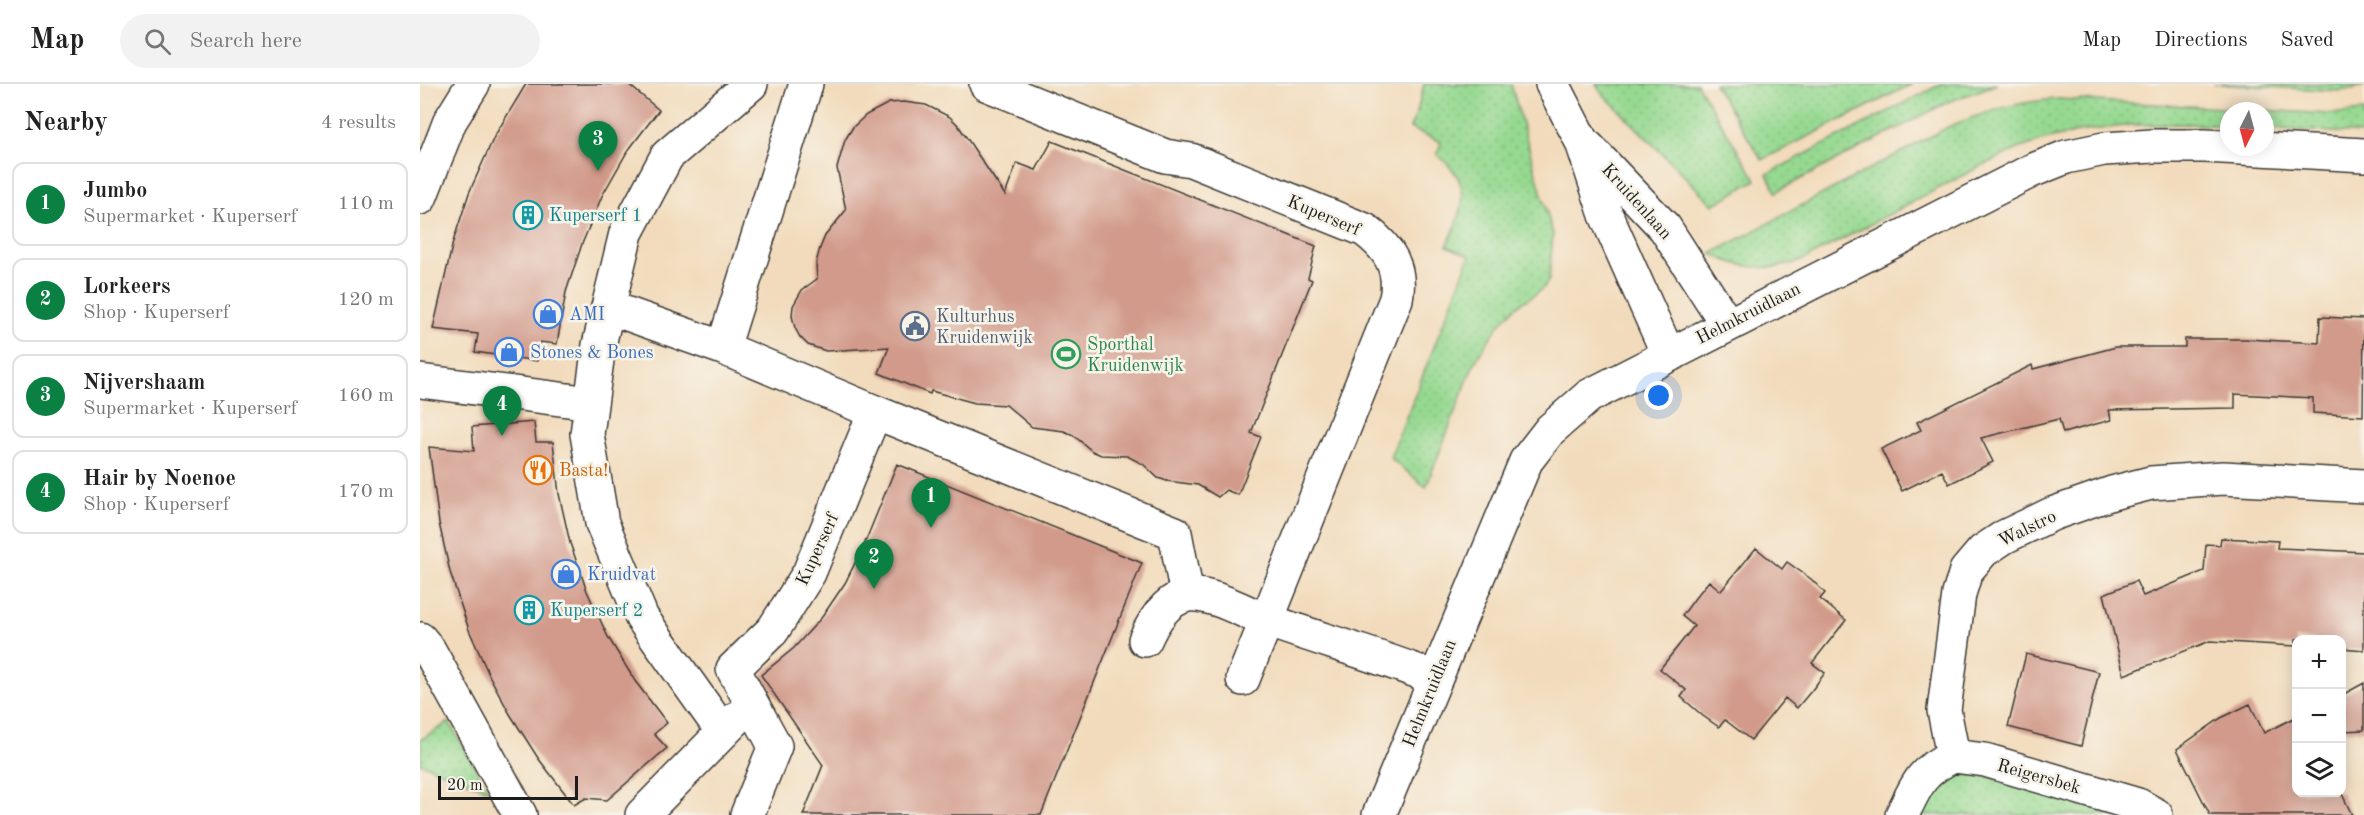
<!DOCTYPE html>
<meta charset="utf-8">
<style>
body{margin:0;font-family:"Old Standard TT",serif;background:#f2f2f2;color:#222}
.controls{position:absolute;right:18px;bottom:18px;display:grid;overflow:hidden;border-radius:12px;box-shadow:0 3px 15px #0003}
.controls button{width:54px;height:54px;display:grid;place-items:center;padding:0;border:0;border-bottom:2px solid #e0e0e0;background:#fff;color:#222;font:30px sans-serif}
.compass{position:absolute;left:1800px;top:18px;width:54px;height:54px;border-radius:50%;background:#fff;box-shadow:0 3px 15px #0003;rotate:186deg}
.scale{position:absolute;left:18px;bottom:15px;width:140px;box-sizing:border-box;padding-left:6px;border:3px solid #1c1c1c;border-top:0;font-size:16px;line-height:21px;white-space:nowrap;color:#1c1c1c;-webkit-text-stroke:4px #f7f3e8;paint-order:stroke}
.you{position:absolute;left:1239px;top:312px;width:21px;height:21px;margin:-15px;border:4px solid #fff;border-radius:50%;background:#1a73e8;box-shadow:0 0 0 9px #1a73e833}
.badge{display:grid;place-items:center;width:39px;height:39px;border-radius:50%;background:#0b8043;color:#fff;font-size:20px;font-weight:700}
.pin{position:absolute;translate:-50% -50px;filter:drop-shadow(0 2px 3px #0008)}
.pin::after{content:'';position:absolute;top:32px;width:21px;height:18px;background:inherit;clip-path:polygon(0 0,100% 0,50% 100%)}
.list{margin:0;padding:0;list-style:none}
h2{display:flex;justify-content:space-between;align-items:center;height:78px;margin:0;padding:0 24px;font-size:26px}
h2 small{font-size:20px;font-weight:400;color:#767676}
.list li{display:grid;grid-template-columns:39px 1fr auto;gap:18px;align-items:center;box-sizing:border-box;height:84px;margin:0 12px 12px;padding:0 12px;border:2px solid #e0e0e0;border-radius:12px}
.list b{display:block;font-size:22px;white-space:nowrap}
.list p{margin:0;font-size:20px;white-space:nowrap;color:#767676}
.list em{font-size:20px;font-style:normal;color:#767676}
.icon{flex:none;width:33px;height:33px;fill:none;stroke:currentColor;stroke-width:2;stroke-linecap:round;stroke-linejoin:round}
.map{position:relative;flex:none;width:1944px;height:731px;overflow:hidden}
header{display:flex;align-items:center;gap:36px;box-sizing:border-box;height:84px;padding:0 30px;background:#fff;border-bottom:2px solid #e0e0e0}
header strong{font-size:28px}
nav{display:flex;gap:33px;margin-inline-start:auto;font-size:21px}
.search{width:420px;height:54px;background:#f2f2f2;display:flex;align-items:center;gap:15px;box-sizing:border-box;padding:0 21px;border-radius:33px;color:#767676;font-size:22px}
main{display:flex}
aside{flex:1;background:#fff}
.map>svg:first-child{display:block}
.grass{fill:url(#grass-dots);stroke:#597a56;stroke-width:1.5}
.building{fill:#d19a8a}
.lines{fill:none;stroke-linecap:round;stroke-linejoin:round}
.street-casing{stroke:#3c3934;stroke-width:36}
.secondary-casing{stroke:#3c3934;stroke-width:36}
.street{stroke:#fff;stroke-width:33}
.secondary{stroke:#fff;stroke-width:33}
.labels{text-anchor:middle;stroke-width:5;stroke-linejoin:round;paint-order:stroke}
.street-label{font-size:18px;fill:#1c1c1c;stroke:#f7f3e8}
.culture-label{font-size:18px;fill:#0d838f;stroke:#f7f3e8;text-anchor:start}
.shop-label{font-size:18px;fill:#366cbe;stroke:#f7f3e8;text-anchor:start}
.service-label{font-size:18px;fill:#4e5e75;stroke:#f7f3e8;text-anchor:start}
.leisure-label{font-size:18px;fill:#27864d;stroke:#f7f3e8;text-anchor:start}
.food-label{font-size:18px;fill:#c56008;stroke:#f7f3e8;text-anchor:start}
</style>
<header>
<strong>Map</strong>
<div class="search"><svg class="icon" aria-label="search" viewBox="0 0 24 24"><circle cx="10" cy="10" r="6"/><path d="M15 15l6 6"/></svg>Search here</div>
<nav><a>Map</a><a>Directions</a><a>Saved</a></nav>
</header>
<main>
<aside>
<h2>Nearby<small>4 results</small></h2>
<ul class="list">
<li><span class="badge">1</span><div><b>Jumbo</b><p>Supermarket · Kuperserf</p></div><em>110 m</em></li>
<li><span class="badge">2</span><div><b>Lorkeers</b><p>Shop · Kuperserf</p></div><em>120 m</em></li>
<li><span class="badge">3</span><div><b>Nijvershaam</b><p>Supermarket · Kuperserf</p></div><em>160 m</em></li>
<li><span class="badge">4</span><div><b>Hair by Noenoe</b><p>Shop · Kuperserf</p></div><em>170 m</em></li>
</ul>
</aside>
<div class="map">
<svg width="1944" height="731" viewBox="0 0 1944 731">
<defs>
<pattern id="grass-dots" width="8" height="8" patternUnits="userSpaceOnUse" patternTransform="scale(1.5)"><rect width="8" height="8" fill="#96d991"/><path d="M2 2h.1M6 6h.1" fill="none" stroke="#81ba7c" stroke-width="1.8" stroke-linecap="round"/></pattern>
</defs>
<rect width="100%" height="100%" fill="#f7f3e8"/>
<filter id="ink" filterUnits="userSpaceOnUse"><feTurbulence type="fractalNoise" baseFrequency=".0167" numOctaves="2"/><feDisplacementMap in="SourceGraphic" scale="12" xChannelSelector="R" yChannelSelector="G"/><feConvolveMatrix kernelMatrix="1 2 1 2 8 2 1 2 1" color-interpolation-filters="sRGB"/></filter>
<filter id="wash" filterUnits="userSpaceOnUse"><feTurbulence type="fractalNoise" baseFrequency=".008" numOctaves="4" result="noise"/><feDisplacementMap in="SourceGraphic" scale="24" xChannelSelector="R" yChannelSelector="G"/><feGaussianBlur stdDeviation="1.35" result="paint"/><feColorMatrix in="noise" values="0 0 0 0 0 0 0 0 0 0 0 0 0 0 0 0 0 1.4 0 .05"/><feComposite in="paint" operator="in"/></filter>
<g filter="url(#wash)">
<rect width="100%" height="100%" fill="#f2dbbc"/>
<!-- grass -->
<path class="grass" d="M 1004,0 L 1091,0 L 1133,150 L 1129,196 C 1122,210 1107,213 1096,223 C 1078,239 1065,261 1053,282 L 1006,403 L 970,374 L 1050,172 L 1027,162 C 1043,126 1056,100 1017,71 L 1021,58 L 990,44 L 997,28 Z
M 1176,0 L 1277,0 L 1336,96 L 1293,121 L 1180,7 Z
M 1294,0 L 1492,0 L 1342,76 Z
M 1521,0 L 1577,0 L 1528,18 L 1356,108 L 1347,90 Z
M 1793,0 L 1944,0 L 1944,2 L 1921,7 Z
M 1640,15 L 1910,30 L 1944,27 L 1944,50 L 1845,44 L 1845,27 L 1809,27 L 1809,42 L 1767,40 L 1710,41 L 1658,48 L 1628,55 L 1600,64 L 1557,84 L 1381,177 C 1350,188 1321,185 1291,170 L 1530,42 C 1567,27 1600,17 1640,15 Z
M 29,638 L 68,706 L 0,679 L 0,656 Z
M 1542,690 L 1571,693 L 1709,731 L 1501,731 L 1515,704 Z"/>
<g id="blocks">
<!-- building -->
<path class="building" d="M 106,0 L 208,0 L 239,26 L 207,68 L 182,112 L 162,160 L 146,208 L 137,260 L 120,258 L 117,277 L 55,268 L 58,250 L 13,245 L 33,158 L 49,109 L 74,53 Z
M 484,18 L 506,21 L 530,33 L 538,41 L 585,111 L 597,79 L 616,86 L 632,57 L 896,162 L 888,194 L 892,196 L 831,349 L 841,353 L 818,411 L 806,406 L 798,413 L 778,401 L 747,397 L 738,394 L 723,380 L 707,372 L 681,371 L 672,367 L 653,351 L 644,347 L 612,343 L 586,321 L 555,319 L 511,307 L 510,310 L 459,289 L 469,263 L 406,267 L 388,261 L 380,253 L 375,244 L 372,232 L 373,222 L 382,206 L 397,195 L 396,179 L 400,164 L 405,152 L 426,126 L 417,84 L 425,56 L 433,43 L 446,31 L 469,19 Z
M 1900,233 L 1944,235 L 1943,332 L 1893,329 L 1893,314 L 1815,310 L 1815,324 L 1689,326 L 1691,336 L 1643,349 L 1639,335 L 1561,354 L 1573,378 L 1529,400 L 1522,387 L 1482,407 L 1461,365 L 1501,346 L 1497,338 L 1612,281 L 1613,285 L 1696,263 L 1765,263 L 1765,255 L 1826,255 L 1899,259 Z
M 114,338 L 116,358 L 133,358 L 139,410 L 150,459 L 167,507 L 188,553 L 215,597 L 247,639 L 234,650 L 247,664 L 187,716 L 166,714 L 154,721 L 118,674 L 90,630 L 70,593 L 49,546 L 30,488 L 19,439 L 9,363 L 54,367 L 52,343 Z
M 477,380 L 722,479 L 621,731 L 383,731 L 403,681 L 341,591 L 374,564 L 402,533 L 425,499 L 444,461 Z
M 1801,454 L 1858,457 L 1857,464 L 1944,468 L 1944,566 L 1922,564 L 1922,555 L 1876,555 L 1876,562 L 1790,557 L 1704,591 L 1684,510 L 1716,497 L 1723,512 L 1784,487 L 1786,460 L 1800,461 Z
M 1336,464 L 1362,485 L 1367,478 L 1391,495 L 1405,509 L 1400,515 L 1426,536 L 1392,579 L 1405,589 L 1392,606 L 1377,624 L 1365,614 L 1331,656 L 1305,636 L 1299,643 L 1283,632 L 1261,613 L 1266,606 L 1240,585 L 1274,542 L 1262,532 L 1275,514 L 1289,497 L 1301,507 Z
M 1606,570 L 1679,588 L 1661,662 L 1588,643 Z
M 1944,599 L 1944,646 L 1922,647 L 1922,611 Z
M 1830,620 L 1844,649 L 1876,633 L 1876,708 L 1921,708 L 1932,731 L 1790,731 L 1757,665 L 1801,634 Z"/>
</g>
</g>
<g filter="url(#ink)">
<use href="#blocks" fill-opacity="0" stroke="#3c3934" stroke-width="1.5"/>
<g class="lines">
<!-- street casing -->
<g class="street-casing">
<path id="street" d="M 566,0 L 745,72 L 771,76 L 945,146 C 969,164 982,184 976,215 L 823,595
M 0,114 L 30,37 L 53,0
M 188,223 L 303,264 L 455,328
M 303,264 L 386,0
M 0,297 L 171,319
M 0,555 L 9,566 L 100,731
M 725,556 C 733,538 746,515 768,511 C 790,508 824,528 846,536 C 902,556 959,572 1015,594
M 303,648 L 222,534 L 182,439 L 167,350 L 179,261 L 206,149 L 247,72 L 331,0
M 1533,672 L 1565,676 L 1718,721 L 1736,731
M 222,731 L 317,634
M 327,731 L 355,662 L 313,585 L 353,546 L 389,489 L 455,328 L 755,449 L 767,511
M 1482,731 C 1497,700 1501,687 1533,672 L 1524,626 L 1539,510 L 1546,487 L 1563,467 L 1584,453 L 1632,430 L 1692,409 L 1731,399 L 1803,394 L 1944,402"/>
</g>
<!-- secondary casing -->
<g class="secondary-casing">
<path id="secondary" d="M 1132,0 L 1162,58 L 1186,131 L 1248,270
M 1168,63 L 1245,144 L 1307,240
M 959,731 L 1106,377 L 1130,346 L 1169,312 L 1611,87 L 1646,73 L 1684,65 L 1733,62 L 1785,62 L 1944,71"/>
</g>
<!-- street -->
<use href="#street" class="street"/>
<!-- secondary -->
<use href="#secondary" class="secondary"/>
</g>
</g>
<!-- icons -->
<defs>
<g id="building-ring" transform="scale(1.5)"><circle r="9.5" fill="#f7f3e8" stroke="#0f9aa8" stroke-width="1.5"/><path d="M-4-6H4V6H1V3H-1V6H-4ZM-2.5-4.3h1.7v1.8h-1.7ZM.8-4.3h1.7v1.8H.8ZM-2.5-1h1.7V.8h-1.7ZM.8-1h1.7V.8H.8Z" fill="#0f9aa8"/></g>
<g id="shop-ring" transform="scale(1.5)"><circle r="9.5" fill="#f7f3e8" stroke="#3f7fe0" stroke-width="1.5"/><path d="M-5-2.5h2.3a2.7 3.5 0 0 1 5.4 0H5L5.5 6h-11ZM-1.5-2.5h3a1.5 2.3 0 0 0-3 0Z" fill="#3f7fe0"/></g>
<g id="civic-ring" transform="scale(1.5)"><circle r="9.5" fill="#f7f3e8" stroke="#5c6f8a" stroke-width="1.5"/><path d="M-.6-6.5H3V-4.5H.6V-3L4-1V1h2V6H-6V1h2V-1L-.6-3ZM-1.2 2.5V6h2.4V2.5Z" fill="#5c6f8a"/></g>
<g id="stadium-ring" transform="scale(1.5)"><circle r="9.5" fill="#f7f3e8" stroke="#2e9e5b" stroke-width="1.5"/><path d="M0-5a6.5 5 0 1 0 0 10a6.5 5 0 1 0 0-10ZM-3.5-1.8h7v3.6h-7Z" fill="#2e9e5b"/></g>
<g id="restaurant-ring" transform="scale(1.5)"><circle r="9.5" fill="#f7f3e8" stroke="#e8710a" stroke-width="1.5"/><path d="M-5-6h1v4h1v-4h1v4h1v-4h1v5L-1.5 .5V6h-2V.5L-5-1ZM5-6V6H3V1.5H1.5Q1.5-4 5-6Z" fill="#e8710a"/></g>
</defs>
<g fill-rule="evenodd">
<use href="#building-ring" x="108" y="131"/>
<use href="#shop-ring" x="128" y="230"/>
<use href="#civic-ring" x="495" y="242"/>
<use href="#shop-ring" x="89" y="268"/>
<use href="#stadium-ring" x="646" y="270"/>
<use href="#restaurant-ring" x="118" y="386"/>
<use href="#shop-ring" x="146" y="490"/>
<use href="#building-ring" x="109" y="526"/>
</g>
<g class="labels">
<!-- street labels -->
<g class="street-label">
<text transform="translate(1217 117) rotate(48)" y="6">Kruidenlaan</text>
<text transform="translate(904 131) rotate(23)" y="6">Kuperserf</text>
<text transform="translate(1328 229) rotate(-27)" y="6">Helmkruidlaan</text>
<text transform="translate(1607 444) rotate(-26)" y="6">Walstro</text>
<text transform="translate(397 465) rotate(-65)" y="6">Kuperserf</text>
<text transform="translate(1009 609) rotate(-68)" y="6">Helmkruidlaan</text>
<text transform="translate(1619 692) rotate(16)" y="6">Reigersbek</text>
</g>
<!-- culture labels -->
<g class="culture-label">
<text x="129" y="137">Kuperserf 1</text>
<text x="130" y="532">Kuperserf 2</text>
</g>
<!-- shop labels -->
<g class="shop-label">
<text x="149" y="236">AMI</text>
<text x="110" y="274">Stones &amp; Bones</text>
<text x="167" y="496">Kruidvat</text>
</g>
<!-- service labels -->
<g class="service-label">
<text x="516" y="238">Kulturhus<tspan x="516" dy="21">Kruidenwijk</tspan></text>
</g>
<!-- leisure labels -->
<g class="leisure-label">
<text x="667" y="266">Sporthal<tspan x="667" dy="21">Kruidenwijk</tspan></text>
</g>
<!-- food labels -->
<g class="food-label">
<text x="139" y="392">Basta!</text>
</g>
</g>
</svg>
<div class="controls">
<button>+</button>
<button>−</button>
<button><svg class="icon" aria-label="layers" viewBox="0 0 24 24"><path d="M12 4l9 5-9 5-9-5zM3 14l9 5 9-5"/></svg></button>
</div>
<svg class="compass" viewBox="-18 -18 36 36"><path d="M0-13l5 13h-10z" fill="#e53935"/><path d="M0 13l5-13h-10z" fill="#767676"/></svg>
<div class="scale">20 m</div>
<div class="you"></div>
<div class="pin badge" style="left:511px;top:444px">1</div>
<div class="pin badge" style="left:454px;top:505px">2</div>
<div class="pin badge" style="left:178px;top:87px">3</div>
<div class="pin badge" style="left:82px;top:352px">4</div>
</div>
</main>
